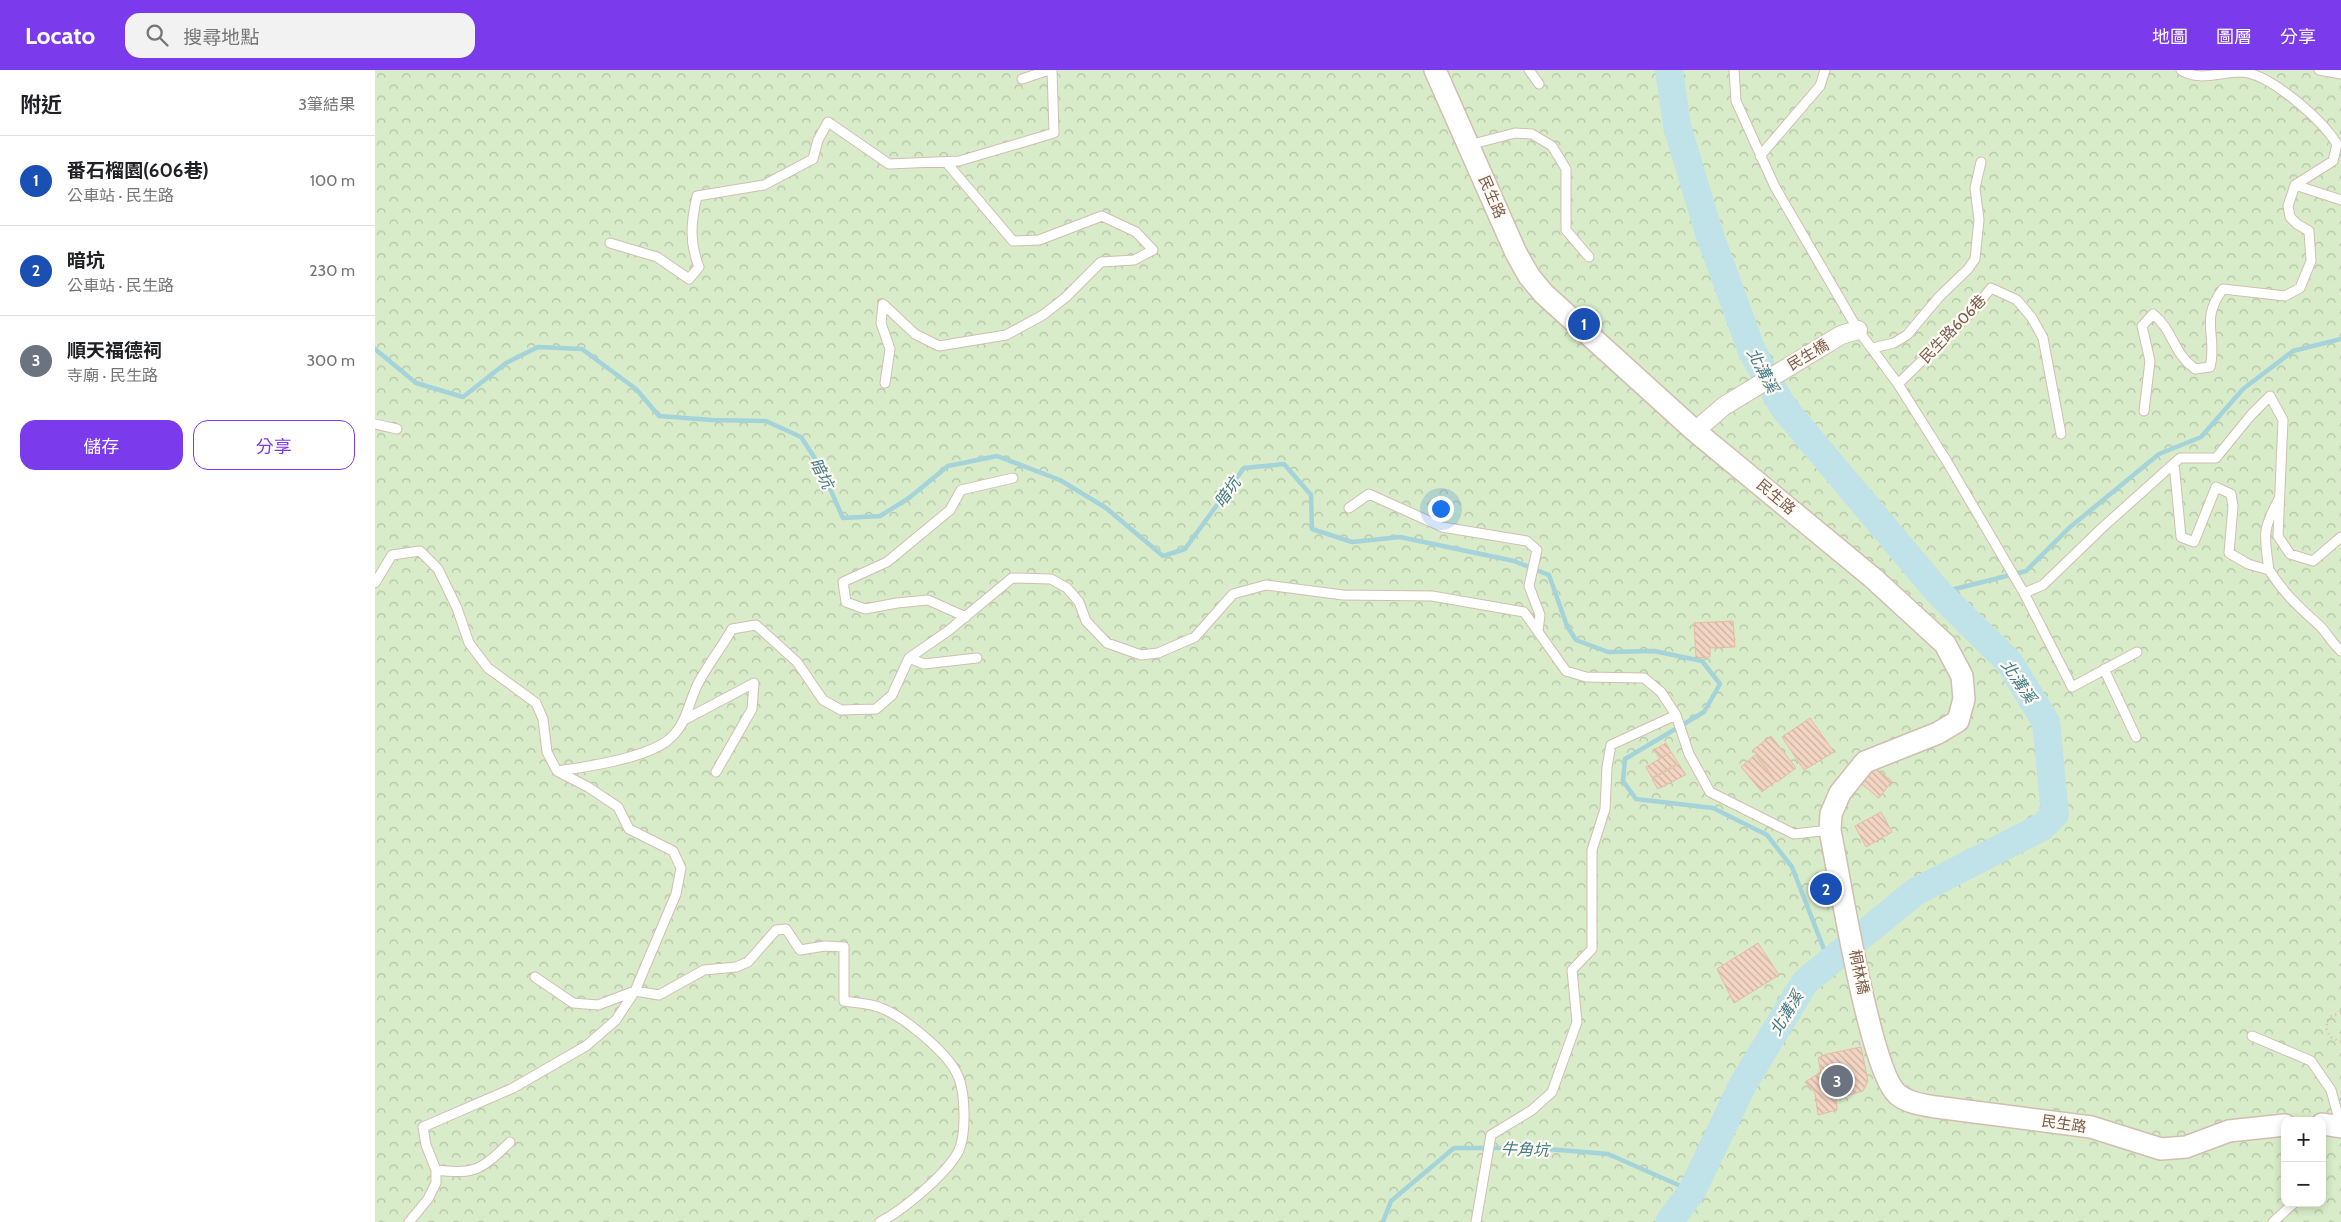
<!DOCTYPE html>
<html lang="zh-TW">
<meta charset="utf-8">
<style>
body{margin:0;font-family:Cabin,"Noto Sans TC",sans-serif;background:#f2f2f2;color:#202124}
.controls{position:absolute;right:15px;bottom:15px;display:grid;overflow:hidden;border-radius:10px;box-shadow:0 2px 8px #0003}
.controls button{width:45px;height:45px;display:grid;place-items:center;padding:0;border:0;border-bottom:1px solid #e0e0e0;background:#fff;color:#202124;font:25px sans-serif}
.you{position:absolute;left:1065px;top:438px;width:18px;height:18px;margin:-12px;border:4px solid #fff;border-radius:50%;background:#1a73e8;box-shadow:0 0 0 8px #1a73e833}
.badge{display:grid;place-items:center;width:32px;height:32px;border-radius:50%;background:#7c3aed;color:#fff;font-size:16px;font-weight:700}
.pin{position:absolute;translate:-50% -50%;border:2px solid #fff;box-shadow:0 1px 5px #0006}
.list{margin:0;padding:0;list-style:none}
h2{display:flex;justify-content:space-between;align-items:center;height:65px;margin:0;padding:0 20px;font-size:21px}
h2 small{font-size:16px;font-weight:400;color:#757577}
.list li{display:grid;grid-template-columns:32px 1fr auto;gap:15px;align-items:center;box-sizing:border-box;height:90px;padding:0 20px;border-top:1px solid #e0e0e0}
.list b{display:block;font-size:19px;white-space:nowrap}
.list p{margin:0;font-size:16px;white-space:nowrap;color:#757577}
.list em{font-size:16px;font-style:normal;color:#757577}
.actions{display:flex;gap:10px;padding:15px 20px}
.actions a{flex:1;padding:11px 0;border:1px solid #7c3aed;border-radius:15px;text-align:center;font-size:18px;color:#7c3aed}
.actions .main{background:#7c3aed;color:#fff}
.icon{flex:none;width:28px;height:28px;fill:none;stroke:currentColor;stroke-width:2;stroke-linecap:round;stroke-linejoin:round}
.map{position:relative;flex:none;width:1966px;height:1152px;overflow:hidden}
header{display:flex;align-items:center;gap:30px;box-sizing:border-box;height:70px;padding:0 25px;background:#7c3aed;color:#fff}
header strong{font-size:24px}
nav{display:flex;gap:28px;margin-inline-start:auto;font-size:18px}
.search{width:350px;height:45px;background:#f2f2f2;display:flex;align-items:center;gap:12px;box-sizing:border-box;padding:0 18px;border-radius:15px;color:#757577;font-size:19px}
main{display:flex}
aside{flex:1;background:#fff}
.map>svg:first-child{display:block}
.forest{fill:url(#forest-crowns);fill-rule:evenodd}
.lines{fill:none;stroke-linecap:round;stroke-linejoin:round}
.stream{stroke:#a5d3da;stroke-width:4.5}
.river{stroke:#bfe3e8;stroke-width:28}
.building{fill:url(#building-back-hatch);stroke:#e6bba3}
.service-casing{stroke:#d1beb0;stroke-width:11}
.minor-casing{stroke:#d1beb0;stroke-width:20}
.tertiary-casing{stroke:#d1beb0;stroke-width:24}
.path{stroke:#d9b8a5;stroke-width:2.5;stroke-dasharray:1 4;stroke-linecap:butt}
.service{stroke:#fff;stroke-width:9}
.minor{stroke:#fff;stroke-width:18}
.tertiary{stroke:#fff;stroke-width:21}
.labels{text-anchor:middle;stroke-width:4.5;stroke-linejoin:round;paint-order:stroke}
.street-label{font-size:15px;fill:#7a5c4d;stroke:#fffaf3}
.water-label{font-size:16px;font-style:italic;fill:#437c86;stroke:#fffaf3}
</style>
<header>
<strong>Locato</strong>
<div class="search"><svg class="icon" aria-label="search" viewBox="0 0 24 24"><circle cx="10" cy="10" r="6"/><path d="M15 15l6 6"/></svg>搜尋地點</div>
<nav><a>地圖</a><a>圖層</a><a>分享</a></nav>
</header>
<main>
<aside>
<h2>附近<small>3筆結果</small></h2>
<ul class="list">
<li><span class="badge" style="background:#1a4fb4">1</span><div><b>番石榴園(606巷)</b><p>公車站 · 民生路</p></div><em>100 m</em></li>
<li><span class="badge" style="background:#1a4fb4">2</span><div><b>暗坑</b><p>公車站 · 民生路</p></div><em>230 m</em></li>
<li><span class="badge" style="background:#6b7280">3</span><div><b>順天福德祠</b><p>寺廟 · 民生路</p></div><em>300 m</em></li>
</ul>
<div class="actions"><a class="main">儲存</a><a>分享</a></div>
</aside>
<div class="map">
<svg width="1966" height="1152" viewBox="0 0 1966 1152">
<defs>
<pattern id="forest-crowns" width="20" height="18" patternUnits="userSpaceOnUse" patternTransform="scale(1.25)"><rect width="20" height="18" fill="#d8ecc9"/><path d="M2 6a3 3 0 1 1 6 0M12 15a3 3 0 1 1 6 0" fill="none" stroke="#b4c2a5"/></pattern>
<pattern id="building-back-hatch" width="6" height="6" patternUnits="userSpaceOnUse" patternTransform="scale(1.25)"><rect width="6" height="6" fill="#f3d5c3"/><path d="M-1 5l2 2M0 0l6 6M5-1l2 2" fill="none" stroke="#cab0a1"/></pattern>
</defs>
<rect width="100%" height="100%" fill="#fdf6ec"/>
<!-- forest -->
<path class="forest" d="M 0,0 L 1966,0 L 1966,1152 L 0,1152 ZM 1910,1051 L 1947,1051 L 1947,1133 L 1910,1133 Z"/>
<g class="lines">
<!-- stream -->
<path class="stream" d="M 0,279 L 41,313 L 88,327 L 131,293 L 163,277 L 207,279 L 261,319 L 284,346 L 337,350 L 391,351 L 426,367 L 445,396 L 468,448 L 505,446 L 534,428 L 573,396 L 622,386 L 685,410 L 731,438 L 788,486 L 810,479 L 869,398 L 909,394 L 936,425 L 937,459 L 977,472 L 1025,467 L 1139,491 L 1174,505 L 1192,556 L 1201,570 L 1233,582 L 1279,581 L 1327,591 L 1345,614 L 1329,642 L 1250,689 L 1248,711 L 1261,729 L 1338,738 L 1392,765 L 1417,797 L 1454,892
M 1564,523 L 1651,501 L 1694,458 L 1784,384 L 1826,367 L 1868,319 L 1918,281 L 1966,269
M 1008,1152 L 1016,1131 L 1079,1078 L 1160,1078 L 1233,1084 L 1317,1121"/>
<!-- river -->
<path class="river" d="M 1294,1152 L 1317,1121 L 1368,1014 L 1430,912 L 1540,822 L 1667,757 L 1680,744 L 1671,652 L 1634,592 L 1564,523 L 1408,337 L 1377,281 L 1335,166 L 1302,56 L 1294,0"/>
</g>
<!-- building -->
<path class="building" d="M 1358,551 L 1360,577 L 1335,578 L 1335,587 L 1321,588 L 1319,553 Z
M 1435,648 L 1459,682 L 1429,700 L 1407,667 Z
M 1396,666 L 1421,698 L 1402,712 L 1378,680 Z
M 1291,673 L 1296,682 L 1285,689 L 1279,680 Z
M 1296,682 L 1303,693 L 1277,708 L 1271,697 Z
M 1380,685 L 1401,711 L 1387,722 L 1366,697 Z
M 1304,694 L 1310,705 L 1283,719 L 1277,709 Z
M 1497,696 L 1517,711 L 1504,728 L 1484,712 Z
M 1506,742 L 1517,762 L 1491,777 L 1480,756 Z
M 1383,873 L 1404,905 L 1359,933 L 1342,899 Z
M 1486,977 L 1493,1011 L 1488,1021 L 1461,1029 L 1462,1040 L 1443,1045 L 1440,1023 L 1430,1012 L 1446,1002 L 1443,988 L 1452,984 Z"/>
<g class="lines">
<!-- service casing -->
<g class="service-casing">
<path id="service" d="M 1154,0 L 1164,14
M 1359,0 L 1361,31 L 1400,117 L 1483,260 L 1523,314 L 1596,243 L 1616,218 L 1642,230 L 1657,248 L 1668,268 L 1686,364
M 1944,0 L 1966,4
M 647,9 L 674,0
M 1094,75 L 1140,63 L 1157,64 L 1177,76 L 1191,99 L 1191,160 L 1214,187
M 1385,86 L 1445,16 L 1450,0
M 1920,115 L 1966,130
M 235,173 L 282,187 L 314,209 L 324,197 C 314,172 316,152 322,126 L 389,115 L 438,89 L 443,70 L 453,52 L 514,94 L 584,91 L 679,63 L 677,0
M 1498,278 L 1519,273 L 1532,265 L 1564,227 L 1593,199 L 1600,189 L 1604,150 L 1600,118 L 1606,92
M 510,313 L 515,279 L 506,253 L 508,234 L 540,264 L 564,276 L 631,265 L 668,245 L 691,227 L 726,192 L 759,190 L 778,180 L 761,162 L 727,146 L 664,170 L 638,171 L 571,92
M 1523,314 L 1571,390 L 1649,523 L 1668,515 L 1728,457 L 1805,388 L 1841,388 L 1876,345 L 1895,326 L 1908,350 L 1903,466 L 1915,484 L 1938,491 L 1966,467
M 1769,341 L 1775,291 L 1767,256 L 1778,244 C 1799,261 1797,282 1820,299 L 1835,297 C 1843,267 1824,250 1848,219 L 1910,226 L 1925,218 L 1936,191 L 1934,161 L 1922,154 L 1915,147 L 1913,136 L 1920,115 L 1958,91 L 1962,74 C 1947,50 1895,3 1866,2 C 1845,2 1824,12 1806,0
M 0,354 L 22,359
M 1799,393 L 1806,467 L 1819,472 L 1841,417 L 1856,424 L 1858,436 L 1854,483 L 1873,494 L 1894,500 C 1910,525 1925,538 1946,557 C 1953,565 1958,574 1966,581
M 974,438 L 994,424 L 1067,457 L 1152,471 L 1162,480 L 1154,516 L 1165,545 L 1163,561
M 1894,500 C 1889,465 1887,460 1904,429
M 0,513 L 17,485 L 45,481 L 63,499 L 82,538 L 94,573 L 113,598 L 161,633 L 168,649 L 172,682 L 182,701 C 212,697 267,689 292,671 C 311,656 312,638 321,618 C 330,598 346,579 357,559 L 381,555 L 422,592 L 448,630 L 466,640 L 501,639 L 517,625 L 534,588 L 573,561 L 637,508 L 676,509 L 692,518 L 704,532 L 711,551 L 732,573 L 766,585 L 783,583 L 820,567 L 858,524 L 891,515 L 968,525 L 1057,526 L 1149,542 L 1191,601 L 1211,607 L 1269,608 L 1286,622 L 1301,645 L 1314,684 L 1335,722 L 1419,764 L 1455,760
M 1649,523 L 1697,617 L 1762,582
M 591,547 L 553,530 L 522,533 L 490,539 L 471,532 L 468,512 L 512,492 L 575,440 L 586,420 L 638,408
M 534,588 L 549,594 L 602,588
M 1729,599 L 1761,667
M 311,649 L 379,613 L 377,639 L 341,702
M 160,907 L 198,933 L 223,935 L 260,921 L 284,925 L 329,900 L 361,897 L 373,892 L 401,860 L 411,859 L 425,880 L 450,876 L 469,877 L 469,931 C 480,933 495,933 506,938 C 528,946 570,981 581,1002 C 591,1019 592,1067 582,1084 C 568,1107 528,1140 505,1152
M 1877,966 L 1936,991 L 1956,1020 L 1966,1056
M 61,1100 C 101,1105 107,1099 135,1072
M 34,1152 L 53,1129 L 61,1113 L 61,1100 L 51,1075 L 48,1057 L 138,1018 L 211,976 L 241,950 L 260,921 L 301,824 L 306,798 L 298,781 L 254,759 L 243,737 L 213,717 L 182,701
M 1101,1152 L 1116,1065 L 1157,1040 L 1177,1022 L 1202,952 L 1197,900 L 1217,879 L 1217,780 L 1230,739 L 1232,697 L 1236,675 L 1301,645
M 1898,1152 L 1919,1133"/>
</g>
<!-- minor casing -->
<g class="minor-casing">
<path id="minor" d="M 1320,361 L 1349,336 L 1466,265 L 1483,260"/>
</g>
<!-- tertiary casing -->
<g class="tertiary-casing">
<path id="tertiary" d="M 1060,0 L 1141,183 L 1154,206 L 1169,224 L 1320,361 L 1498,508 L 1570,574 L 1587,606 L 1589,629 L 1583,651 L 1563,663 L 1490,692 L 1465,723 L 1456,744 L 1455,760 C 1464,805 1495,1000 1522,1024 C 1533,1033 1548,1035 1561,1037 L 1716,1057 L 1786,1079 L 1811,1077 L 1854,1061 L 1910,1055
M 1947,1054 L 1966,1057"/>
</g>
<!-- path -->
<path class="path" d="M 1966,943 L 1954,947 L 1951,958 L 1955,967 L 1966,972"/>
<!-- service -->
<use href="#service" class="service"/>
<!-- minor -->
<use href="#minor" class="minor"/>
<!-- tertiary -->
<use href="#tertiary" class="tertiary"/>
</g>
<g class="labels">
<!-- street labels -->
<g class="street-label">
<text transform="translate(1117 127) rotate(67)" y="5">民生路</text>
<text transform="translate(1578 259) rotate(-46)" y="5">民生路606巷</text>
<text transform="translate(1433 285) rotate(-31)" y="5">民生橋</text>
<text transform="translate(1401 427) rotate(40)" y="5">民生路</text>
<text transform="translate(1484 902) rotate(78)" y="5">桐林橋</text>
<text transform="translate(1689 1054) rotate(9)" y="5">民生路</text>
</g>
<!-- water labels -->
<g class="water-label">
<text transform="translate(1388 300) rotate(62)" y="6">北溝溪</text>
<text transform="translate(447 403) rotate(63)" y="6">暗坑</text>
<text transform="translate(852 422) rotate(-54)" y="6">暗坑</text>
<text transform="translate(1644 611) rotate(56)" y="6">北溝溪</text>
<text transform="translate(1411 943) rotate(-59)" y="6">北溝溪</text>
<text transform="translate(1150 1079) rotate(2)" y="6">牛角坑</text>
</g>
</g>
</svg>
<div class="controls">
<button>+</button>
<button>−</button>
</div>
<div class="you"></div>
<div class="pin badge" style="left:1209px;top:254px;background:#1a4fb4">1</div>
<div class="pin badge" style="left:1451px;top:819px;background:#1a4fb4">2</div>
<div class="pin badge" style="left:1462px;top:1011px;background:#6b7280">3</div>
</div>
</main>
